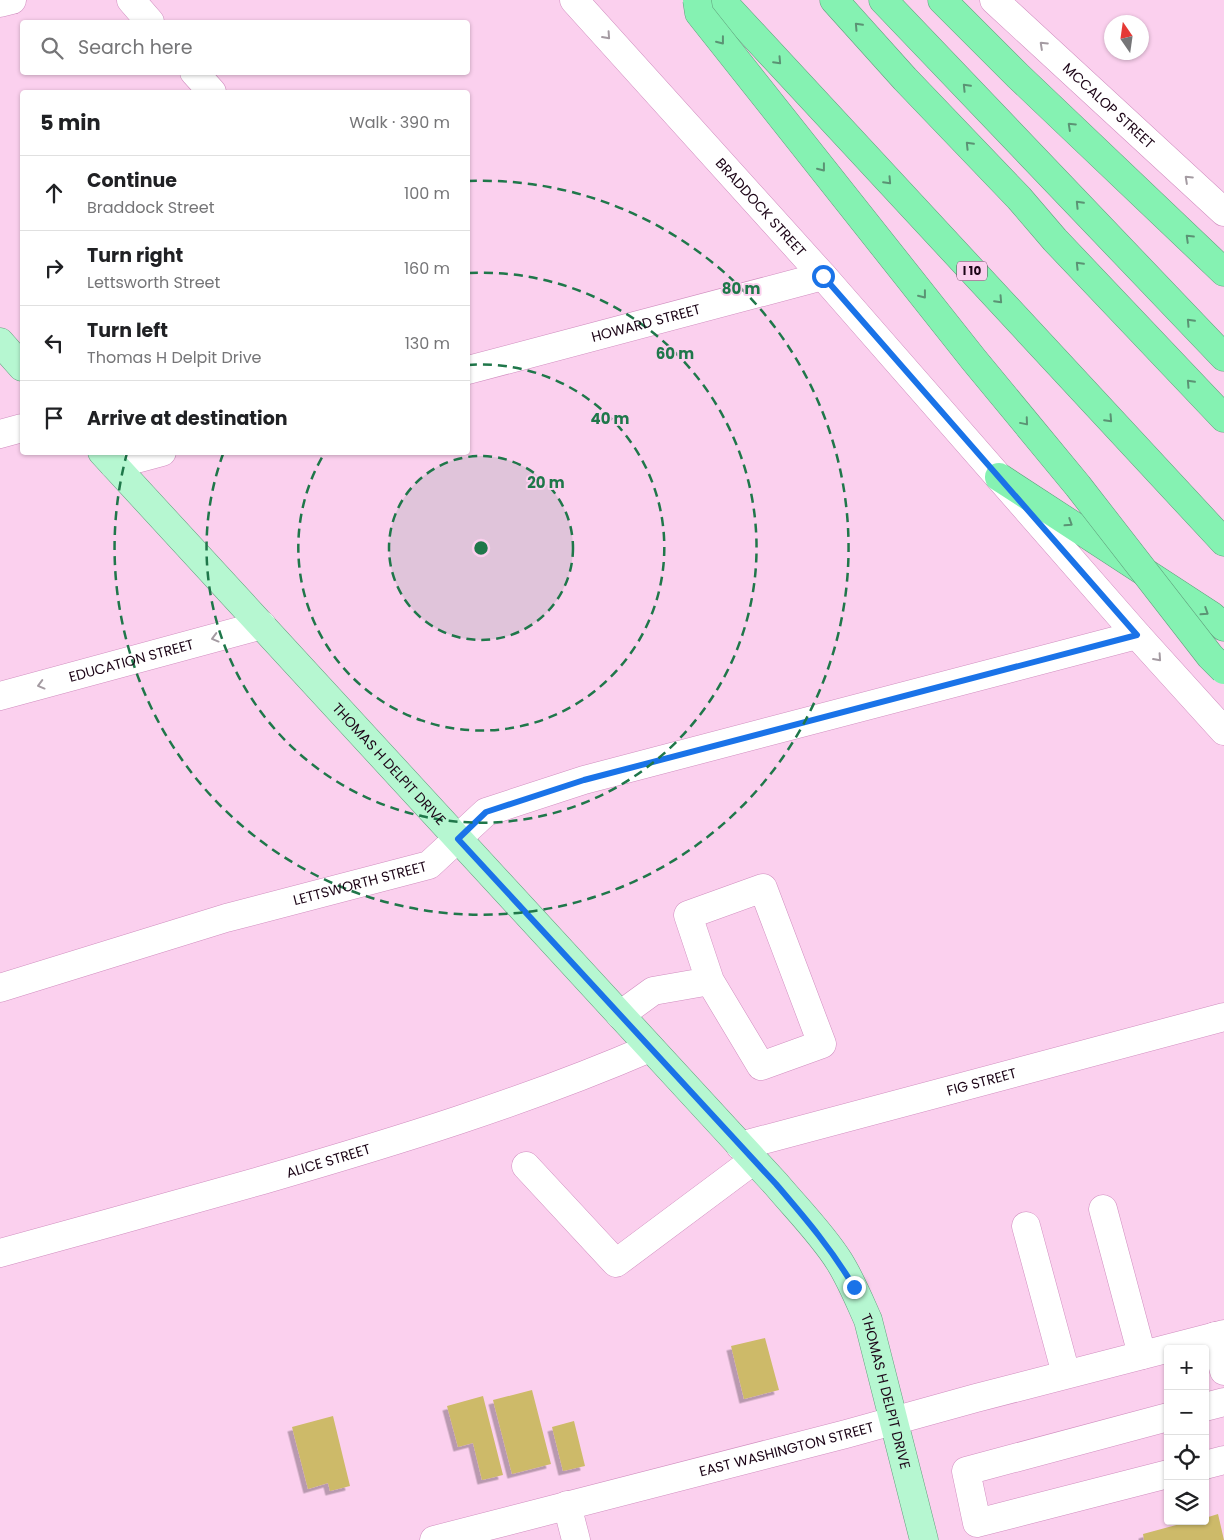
<!DOCTYPE html>
<meta charset="utf-8">
<style>
body{margin:0;font-family:Poppins,sans-serif;background:#f2f2f2;color:#202124}
.controls{position:absolute;right:15px;bottom:15px;display:grid;overflow:hidden;border-radius:5px;box-shadow:0 1px 4px #0004}
.controls button{width:45px;height:45px;display:grid;place-items:center;padding:0;border:0;border-bottom:1px solid #e0e0e0;background:#fff;color:#202124;font:25px sans-serif}
.compass{position:absolute;left:1104px;top:15px;width:45px;height:45px;border-radius:50%;background:#fff;box-shadow:0 1px 4px #0004;rotate:347deg}
.stop{position:absolute;width:15px;height:15px;margin:-11px;border:4px solid #1a73e8;border-radius:50%;background:#fff}
.stop.end{background:#1a73e8;border-color:#fff;box-shadow:0 1px 5px #0008}
.list{margin:0;padding:0;list-style:none}
h2{display:flex;justify-content:space-between;align-items:center;height:65px;margin:0;padding:0 20px;font-size:21px}
h2 small{font-size:16px;font-weight:400;color:#757577}
.list li{display:grid;grid-template-columns:32px 1fr auto;gap:15px;align-items:center;box-sizing:border-box;height:75px;padding:0 20px;border-top:1px solid #e0e0e0}
.list b{display:block;font-size:19px;white-space:nowrap}
.list p{margin:0;font-size:16px;white-space:nowrap;color:#757577}
.list em{font-size:16px;font-style:normal;color:#757577}
.icon{flex:none;width:28px;height:28px;fill:none;stroke:currentColor;stroke-width:2;stroke-linecap:round;stroke-linejoin:round}
.map{position:relative;flex:none;width:1224px;height:1540px;overflow:hidden}
.search{position:absolute;background:#fff;box-shadow:0 1px 4px #0004;left:20px;top:20px;width:450px;height:55px;display:flex;align-items:center;gap:12px;box-sizing:border-box;padding:0 18px;border-radius:5px;color:#757577;font-size:19px}
.panel{position:absolute;background:#fff;box-shadow:0 1px 4px #0004;left:20px;top:90px;width:450px;height:365px;border-radius:5px}
.map>svg:first-child{display:block}
.building{fill:#cdba69;filter:url(#shadow)}
.lines{fill:none;stroke-linecap:round;stroke-linejoin:round}
.minor-casing{stroke:#d08dbf;stroke-width:29}
.major-casing{stroke:#609f7c;stroke-width:29}
.highway-casing{stroke:#609f7c;stroke-width:29}
.minor{stroke:#fff;stroke-width:28}
.major{stroke:#b6f7d1;stroke-width:28}
.highway{stroke:#85f2b2;stroke-width:28}
.highway-bridge-casing{stroke:#609f7c;stroke-width:29;stroke-linecap:butt}
.highway-bridge{stroke:#85f2b2;stroke-width:28}
.oneway{stroke:#5b9374}
.oneway2{stroke:#a49ba2}
.route{stroke:#1a73e8;stroke-width:6}
.ring{fill:none;stroke:#1f774a;stroke-width:2.5;stroke-dasharray:9 6}
.labels{text-anchor:middle;stroke-width:4;stroke-linejoin:round;paint-order:stroke}
.shield{fill:#fbd0ee;stroke:#5f4258;stroke-width:1}
.shield-label{font-size:12px;font-weight:bold;fill:#1c0517}
.street-label{font-size:14px;fill:#1c0517;stroke:#fbd0ee}
.centre{fill:#1f774a;stroke:#fbd0ee;stroke-width:2.5}
.ring-label{font-size:15px;text-anchor:middle;font-weight:bold;fill:#1f774a;stroke:#fbd0ee;stroke-width:4;stroke-linejoin:round;paint-order:stroke}
</style>
<div class="map">
<svg width="1224" height="1540" viewBox="0 0 1224 1540">
<defs>
<filter id="shadow"><feDropShadow dx="-4.5" dy="4.5" stdDeviation="0" flood-color="#0004"/></filter>
</defs>
<rect width="100%" height="100%" fill="#fbd0ee"/>
<!-- building -->
<path class="building" d="M 765,1338 L 779,1390 L 744,1399 L 731,1346 Z
M 532,1390 L 551,1464 L 512,1474 L 493,1400 Z
M 483,1396 L 503,1475 L 482,1480 L 473,1443 L 458,1447 L 447,1406 Z
M 333,1416 L 350,1486 L 330,1491 L 328,1483 L 308,1489 L 292,1427 Z
M 574,1421 L 585,1466 L 563,1471 L 552,1427 Z
M 1218,1514 L 1224,1540 L 1144,1540 L 1143,1534 L 1191,1521 L 1205,1521 L 1205,1518 Z"/>
<g class="lines">
<!-- minor casing -->
<g class="minor-casing">
<g id="minor">
<path d="M 131,0 L 150,22"/>
<path id="s1" d="M 574,0 L 823,276 L 1137,635 L 1224,731"/>
<path id="s2" d="M 994,0 L 1224,212"/>
<path d="M 0,3 L 12,0"/>
<path d="M 194,72 L 212,92"/>
<path id="s3" d="M 468,370 L 823,276"/>
<path d="M 0,434 L 22,428"/>
<path d="M 114,465 L 162,452"/>
<path id="s4" d="M 0,696 L 262,625"/>
<path id="s5" d="M 0,988 L 226,918 L 429,865 L 486,812 L 584,780 L 1137,635"/>
<path d="M 620,1015 L 653,991 L 710,981 L 761,1066 L 822,1044 L 763,888 L 688,915 L 710,981"/>
<path id="s6" d="M 740,1146 L 1224,1017"/>
<path d="M 526,1166 L 616,1263 L 754,1160"/>
<path d="M 1103,1209 L 1142,1355"/>
<path d="M 1026,1226 L 1066,1374"/>
<path id="s7" d="M 0,1253 C 88,1229 175,1205 263,1180 C 394,1142 525,1102 650,1048"/>
<path d="M 1215,1336 L 1224,1371"/>
<path d="M 1205,1407 L 1224,1402"/>
<path d="M 1168,1417 L 966,1471 L 977,1523 L 1168,1474"/>
<path d="M 1205,1465 L 1224,1460"/>
<path d="M 567,1505 L 576,1540"/>
<path id="s8" d="M 434,1540 L 846,1434 L 976,1398 L 1224,1334"/>
</g>
</g>
<!-- major casing -->
<g class="major-casing">
<g id="major">
<path d="M 0,342 L 22,367"/>
<path id="s9" d="M 102,452 L 776,1184 C 797,1209 822,1234 839,1261 C 851,1280 859,1300 868,1320 L 924,1540"/>
</g>
</g>
<!-- highway casing -->
<g class="highway-casing">
<path id="highway" d="M 721,0 L 1224,542
M 834,0 L 905,79 L 1019,198 L 1055,240 L 1224,418
M 883,0 L 1224,357
M 942,0 L 1018,76 L 1224,272
M 999,477 L 1212,616 L 1224,627"/>
</g>
<!-- minor -->
<use href="#minor" class="minor"/>
<!-- major -->
<use href="#major" class="major"/>
<!-- highway -->
<use href="#highway" class="highway"/>
<!-- highway-bridge casing -->
<g class="highway-bridge-casing">
<path id="highway-bridge" d="M 697,0 L 699,13 L 974,360 L 1078,486 L 1210,656 L 1224,670"/>
</g>
<!-- highway-bridge -->
<use href="#highway-bridge" class="highway-bridge"/>
</g>
<!-- one-way arrows -->
<defs><path id="oneway-chevron" d="M-2-3.5L2.5 0L-2 3.5" fill="none" stroke-width="1.6" stroke-linecap="round" stroke-linejoin="round" transform="scale(1.25)"/></defs>
<g class="oneway">
<use href="#oneway-chevron" transform="translate(858 26) rotate(-133)"/>
<use href="#oneway-chevron" transform="translate(721 41) rotate(52)"/>
<use href="#oneway-chevron" transform="translate(778 61) rotate(47)"/>
<use href="#oneway-chevron" transform="translate(966 87) rotate(-134)"/>
<use href="#oneway-chevron" transform="translate(1071 126) rotate(-137)"/>
<use href="#oneway-chevron" transform="translate(969 145) rotate(-134)"/>
<use href="#oneway-chevron" transform="translate(822 168) rotate(52)"/>
<use href="#oneway-chevron" transform="translate(888 181) rotate(47)"/>
<use href="#oneway-chevron" transform="translate(1079 204) rotate(-134)"/>
<use href="#oneway-chevron" transform="translate(1189 238) rotate(-136)"/>
<use href="#oneway-chevron" transform="translate(1079 265) rotate(-134)"/>
<use href="#oneway-chevron" transform="translate(923 295) rotate(52)"/>
<use href="#oneway-chevron" transform="translate(999 300) rotate(47)"/>
<use href="#oneway-chevron" transform="translate(1190 322) rotate(-133)"/>
<use href="#oneway-chevron" transform="translate(1190 383) rotate(-133)"/>
<use href="#oneway-chevron" transform="translate(1109 419) rotate(47)"/>
<use href="#oneway-chevron" transform="translate(1025 422) rotate(50)"/>
<use href="#oneway-chevron" transform="translate(1069 523) rotate(33)"/>
<use href="#oneway-chevron" transform="translate(1205 612) rotate(33)"/>
</g>
<g class="oneway2">
<use href="#oneway-chevron" transform="translate(607 36) rotate(48)"/>
<use href="#oneway-chevron" transform="translate(1043 45) rotate(-137)"/>
<use href="#oneway-chevron" transform="translate(1188 179) rotate(-137)"/>
<use href="#oneway-chevron" transform="translate(215 638) rotate(165)"/>
<use href="#oneway-chevron" transform="translate(1158 658) rotate(48)"/>
<use href="#oneway-chevron" transform="translate(41 685) rotate(165)"/>
</g>
<g class="lines">
<!-- route -->
<path class="route" d="M 823,276 L 1137,635 L 584,780 L 486,812 L 458,839 L 776,1184 C 805,1218 831,1248 854,1287"/>
</g>
<!-- distance rings -->
<circle cx="481" cy="548" r="92" fill="#1f774a" fill-opacity=".12"/>
<g class="ring">
<circle cx="481" cy="548" r="92"/>
<path d="M468 365A183 183 0 1 1 324 454"/>
<path d="M469 273A275 275 0 1 1 223 454"/>
<path d="M468 181A367 367 0 1 1 127 453"/>
</g>
<g class="labels">
<!-- shield labels -->
<rect class="shield" x="957" y="261.5" width="30" height="19" rx="4"/>
<g class="shield-label">
<text x="972" y="275">I 10</text>
</g>
<!-- street labels -->
<g class="street-label">
<text dy="5" stroke="none"><textPath href="#s2" startOffset="156">MCCALOP STREET</textPath></text>
<text dy="5" stroke="none"><textPath href="#s1" startOffset="279">BRADDOCK STREET</textPath></text>
<text dy="5" stroke="none"><textPath href="#s3" startOffset="184">HOWARD STREET</textPath></text>
<text dy="5" stroke="none"><textPath href="#s4" startOffset="136">EDUCATION STREET</textPath></text>
<text dy="5" stroke="none"><textPath href="#s9" startOffset="424">THOMAS H DELPIT DRIVE</textPath></text>
<text dy="5" stroke="none"><textPath href="#s5" startOffset="375">LETTSWORTH STREET</textPath></text>
<text dy="5" stroke="none"><textPath href="#s6" startOffset="250">FIG STREET</textPath></text>
<text dy="5" stroke="none"><textPath href="#s7" startOffset="341">ALICE STREET</textPath></text>
<text dy="5" stroke="none"><textPath href="#s9" startOffset="1234">THOMAS H DELPIT DRIVE</textPath></text>
<text dy="5" stroke="none"><textPath href="#s8" startOffset="364">EAST WASHINGTON STREET</textPath></text>
</g>
</g>
<circle cx="481" cy="548" r="8" class="centre"/>
<g class="ring-label">
<text x="741" y="294">80 m</text>
<text x="675" y="359">60 m</text>
<text x="610" y="424">40 m</text>
<text x="546" y="488">20 m</text>
</g>
</svg>
<div class="controls">
<button>+</button>
<button>−</button>
<button><svg class="icon" aria-label="locate" viewBox="0 0 24 24"><circle cx="12" cy="12" r="6"/><path d="M12 2v4M12 18v4M2 12h4M18 12h4"/></svg></button>
<button><svg class="icon" aria-label="layers" viewBox="0 0 24 24"><path d="M12 4l9 5-9 5-9-5zM3 14l9 5 9-5"/></svg></button>
</div>
<svg class="compass" viewBox="-18 -18 36 36"><path d="M0-13l5 13h-10z" fill="#e53935"/><path d="M0 13l5-13h-10z" fill="#757577"/></svg>
<div class="stop" style="left:823px;top:276px"></div>
<div class="stop end" style="left:854px;top:1287px"></div>
<div class="search"><svg class="icon" aria-label="search" viewBox="0 0 24 24"><circle cx="10" cy="10" r="6"/><path d="M15 15l6 6"/></svg>Search here</div>
<section class="panel">
<h2>5 min<small>Walk · 390 m</small></h2>
<ul class="list">
<li><svg class="icon" aria-label="ahead" viewBox="0 0 24 24"><path d="M12 20V5M6 11l6-6 6 6"/></svg><div><b>Continue</b><p>Braddock Street</p></div><em>100 m</em></li>
<li><svg class="icon" aria-label="right" viewBox="0 0 24 24"><path d="M7 20v-9h11M14 6l5 5-5 5"/></svg><div><b>Turn right</b><p>Lettsworth Street</p></div><em>160 m</em></li>
<li><svg class="icon" aria-label="left" viewBox="0 0 24 24"><path d="M17 20v-9H6M10 6l-5 5 5 5"/></svg><div><b>Turn left</b><p>Thomas H Delpit Drive</p></div><em>130 m</em></li>
<li><svg class="icon" aria-label="arrive" viewBox="0 0 24 24"><path d="M6 21V4h12l-3 4 3 4H6"/></svg><div><b>Arrive at destination</b></div></li>
</ul>
</section>
</div>
